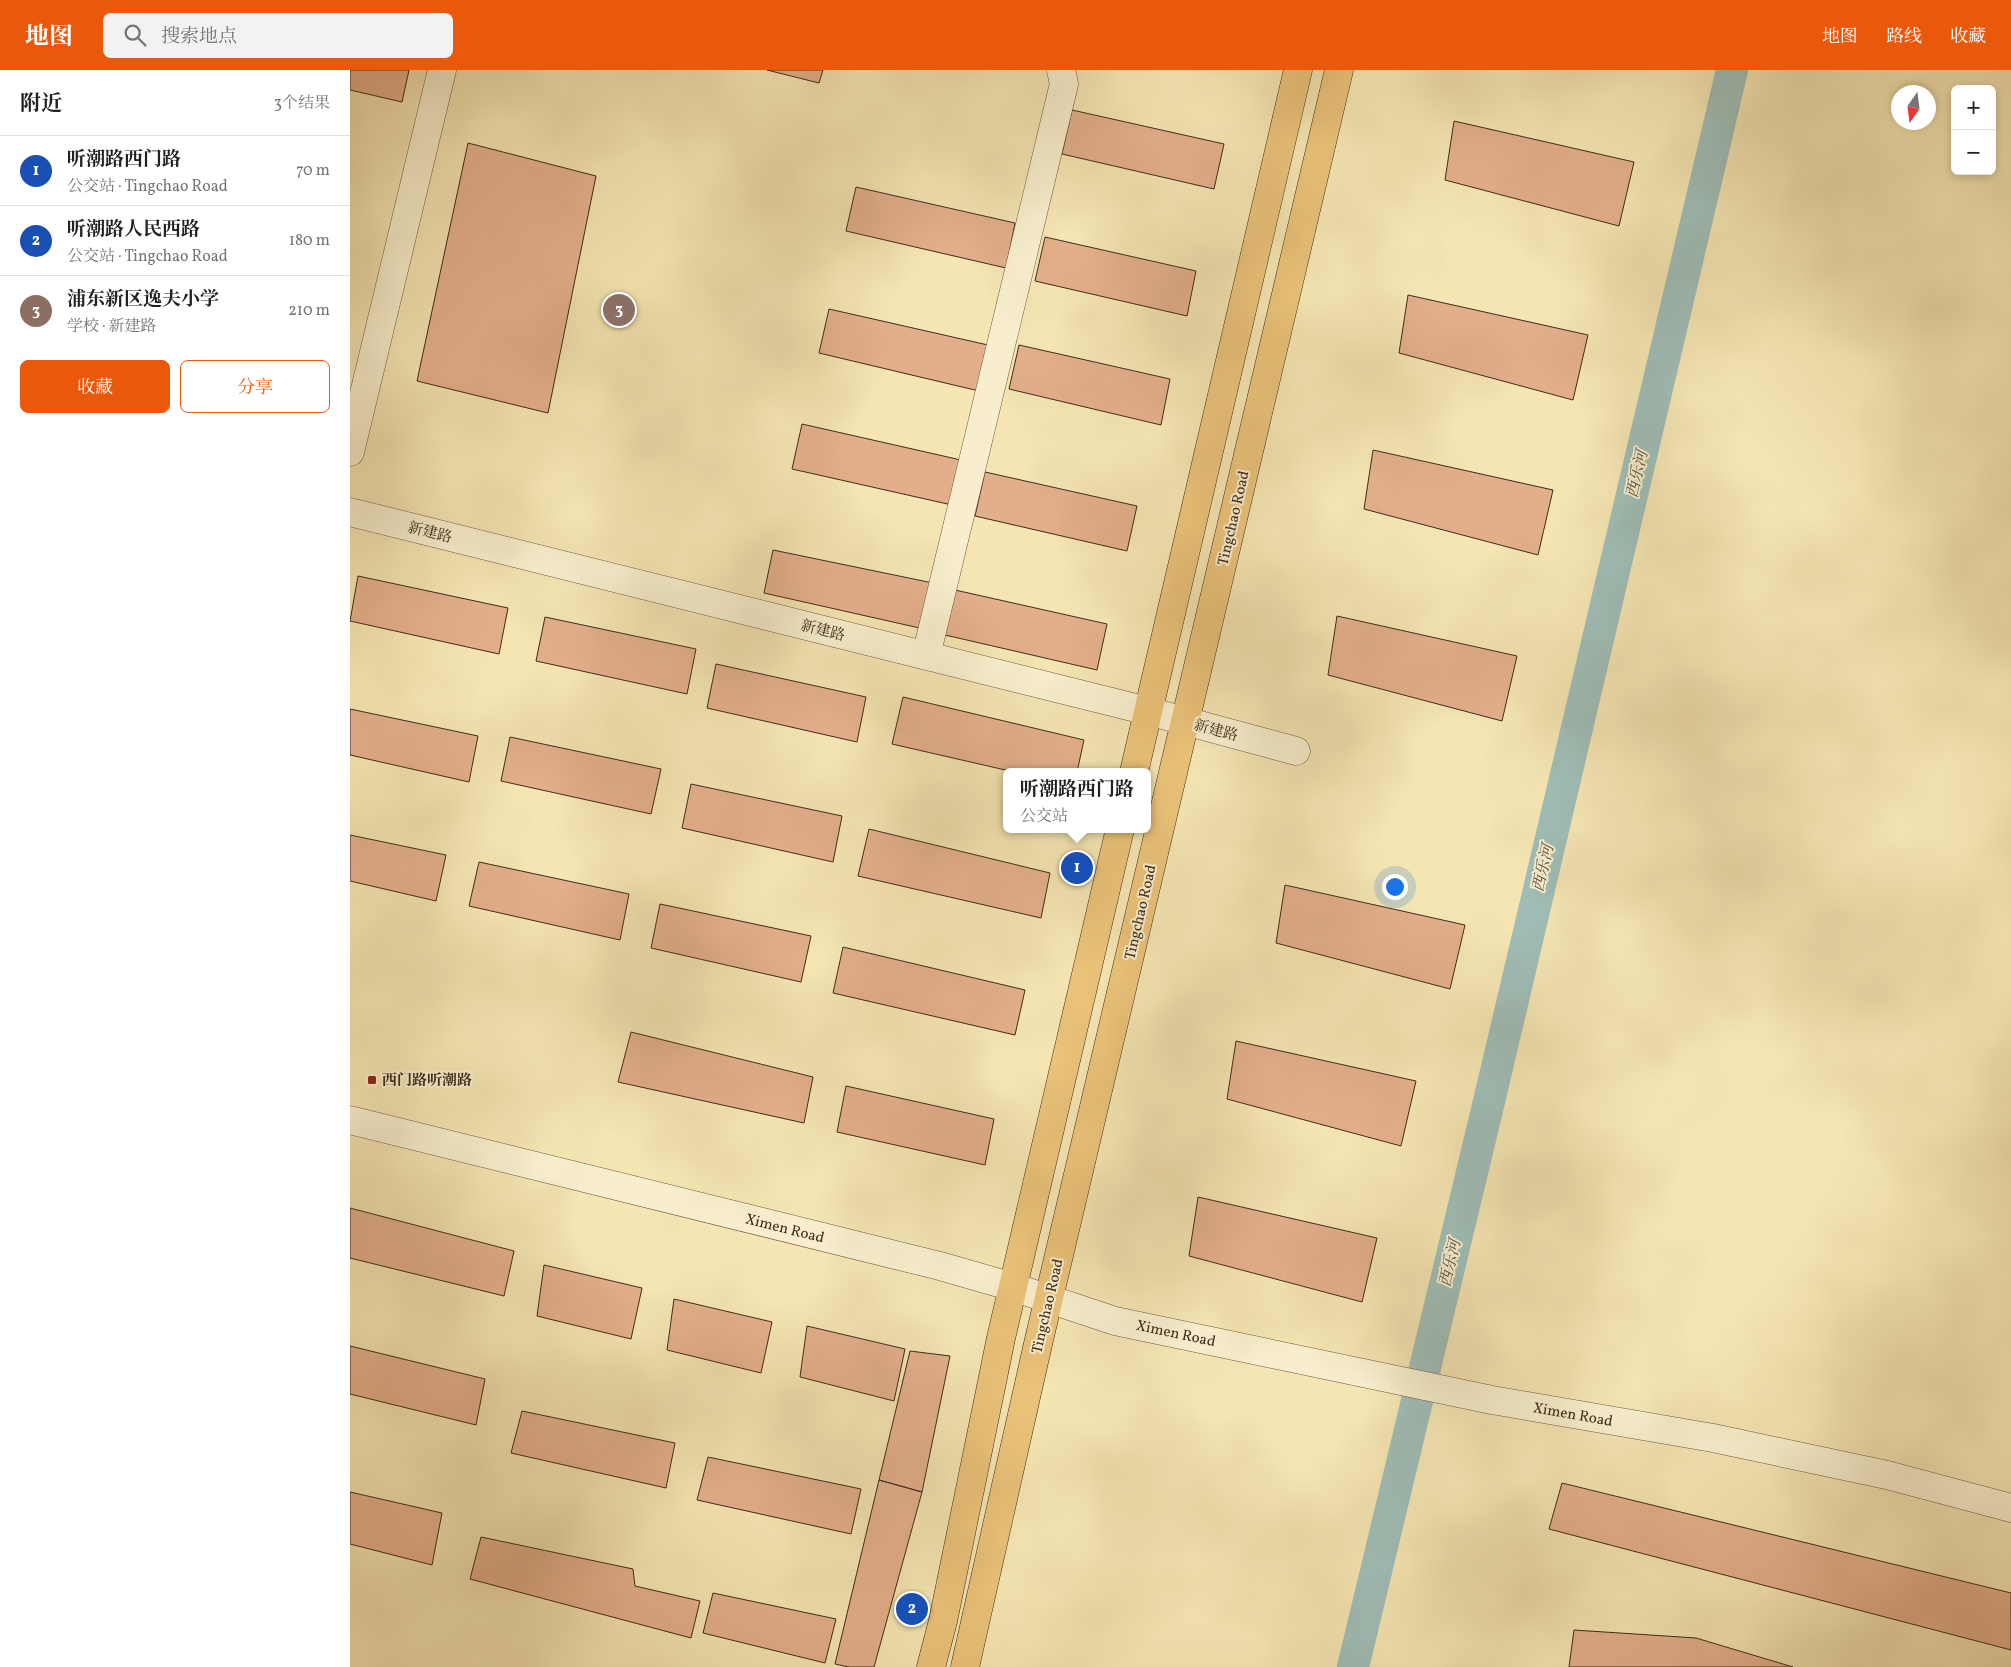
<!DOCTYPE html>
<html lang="zh">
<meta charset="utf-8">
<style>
body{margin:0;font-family:Vollkorn,"Noto Serif SC",serif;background:#f2f2f2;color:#202124}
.controls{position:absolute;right:15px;top:15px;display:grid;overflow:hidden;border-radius:8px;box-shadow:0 2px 8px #0003}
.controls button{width:45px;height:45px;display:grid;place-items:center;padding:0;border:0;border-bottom:1px solid #e0e0e0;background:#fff;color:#202124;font:25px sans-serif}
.compass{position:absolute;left:1541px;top:15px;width:45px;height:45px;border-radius:50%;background:#fff;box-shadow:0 2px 8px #0003;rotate:194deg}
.you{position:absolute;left:1044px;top:816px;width:18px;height:18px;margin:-12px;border:4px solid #fff;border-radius:50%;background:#1a73e8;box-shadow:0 0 0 8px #1a73e833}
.badge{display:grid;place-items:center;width:32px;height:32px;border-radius:50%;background:#ea580c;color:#fff;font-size:16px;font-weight:700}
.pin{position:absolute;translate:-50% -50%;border:2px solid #fff;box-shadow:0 1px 5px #0006}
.popup{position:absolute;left:653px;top:698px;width:148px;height:65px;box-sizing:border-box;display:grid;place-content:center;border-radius:8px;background:#fff;filter:drop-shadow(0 1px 4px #0005);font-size:16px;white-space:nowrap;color:#757577}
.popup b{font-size:19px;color:#202124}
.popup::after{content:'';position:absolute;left:50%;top:100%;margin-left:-10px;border:10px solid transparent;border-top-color:#fff}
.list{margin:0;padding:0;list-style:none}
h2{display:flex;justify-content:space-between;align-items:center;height:65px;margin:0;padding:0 20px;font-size:21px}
h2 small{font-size:16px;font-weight:400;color:#757577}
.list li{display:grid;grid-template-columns:32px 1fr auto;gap:15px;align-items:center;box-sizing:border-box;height:70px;padding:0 20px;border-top:1px solid #e0e0e0}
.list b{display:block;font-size:19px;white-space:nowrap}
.list p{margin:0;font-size:16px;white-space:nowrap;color:#757577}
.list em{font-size:16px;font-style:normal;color:#757577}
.actions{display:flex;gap:10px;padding:15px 20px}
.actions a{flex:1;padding:11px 0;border:1px solid #ea580c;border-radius:8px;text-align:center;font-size:18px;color:#ea580c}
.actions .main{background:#ea580c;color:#fff}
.icon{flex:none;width:28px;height:28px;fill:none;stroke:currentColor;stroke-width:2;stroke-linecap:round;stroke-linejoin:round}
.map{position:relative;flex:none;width:1661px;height:1597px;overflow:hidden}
header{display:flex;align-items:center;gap:30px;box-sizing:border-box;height:70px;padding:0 25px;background:#ea580c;color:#fff}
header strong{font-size:24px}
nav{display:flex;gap:28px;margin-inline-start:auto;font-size:18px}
.search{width:350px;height:45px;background:#f2f2f2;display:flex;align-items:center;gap:12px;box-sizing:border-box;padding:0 18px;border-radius:8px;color:#757577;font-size:19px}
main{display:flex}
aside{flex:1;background:#fff}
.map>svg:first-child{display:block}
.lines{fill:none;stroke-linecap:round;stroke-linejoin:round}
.canal{stroke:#9fbdb6;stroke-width:32}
.building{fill:#e3af8b;stroke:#402b1c}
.minor-casing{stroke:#6d5a42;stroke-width:29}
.major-casing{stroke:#402b1c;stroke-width:29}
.minor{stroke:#f8eecd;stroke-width:28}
.major{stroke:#eac279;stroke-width:28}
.poi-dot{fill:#8f2418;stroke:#f8eecd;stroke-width:2}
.labels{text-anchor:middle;stroke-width:4;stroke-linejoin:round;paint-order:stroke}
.street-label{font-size:15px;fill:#402b1c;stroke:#f8eecd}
.poi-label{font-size:15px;font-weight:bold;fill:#402b1c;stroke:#f8eecd;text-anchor:start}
.water-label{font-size:16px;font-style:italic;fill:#585042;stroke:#f8eecd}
</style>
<header>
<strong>地图</strong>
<div class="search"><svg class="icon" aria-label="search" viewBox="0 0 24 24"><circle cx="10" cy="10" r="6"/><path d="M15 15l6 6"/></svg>搜索地点</div>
<nav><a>地图</a><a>路线</a><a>收藏</a></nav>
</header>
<main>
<aside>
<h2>附近<small>3个结果</small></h2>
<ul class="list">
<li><span class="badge" style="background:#1a4fb4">1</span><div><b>听潮路西门路</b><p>公交站 · Tingchao Road</p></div><em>70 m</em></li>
<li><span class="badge" style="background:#1a4fb4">2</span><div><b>听潮路人民西路</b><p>公交站 · Tingchao Road</p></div><em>180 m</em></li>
<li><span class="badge" style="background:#8d6e63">3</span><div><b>浦东新区逸夫小学</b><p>学校 · 新建路</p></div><em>210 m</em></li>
</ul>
<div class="actions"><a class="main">收藏</a><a>分享</a></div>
</aside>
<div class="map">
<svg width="1661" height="1597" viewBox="0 0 1661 1597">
<rect width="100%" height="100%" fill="#f4e5b2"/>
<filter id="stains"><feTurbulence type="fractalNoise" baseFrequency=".004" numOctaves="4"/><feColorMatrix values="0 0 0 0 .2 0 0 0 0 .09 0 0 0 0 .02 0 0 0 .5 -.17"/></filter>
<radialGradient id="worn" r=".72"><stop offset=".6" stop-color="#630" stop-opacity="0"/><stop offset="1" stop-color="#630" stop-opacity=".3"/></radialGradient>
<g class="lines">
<!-- canal -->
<path class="canal" d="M 1003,1597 L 1137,1040 L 1382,0"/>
</g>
<!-- building -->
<path class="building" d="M 0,0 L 59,0 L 52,32 L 0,20 Z
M 417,0 L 473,0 L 469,13 Z
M 722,40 L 874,74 L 864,119 L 712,84 Z
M 1104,51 L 1284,92 L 1269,156 L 1095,110 Z
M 118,73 L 246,106 L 198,343 L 67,311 Z
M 506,117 L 665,153 L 656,198 L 496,161 Z
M 695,167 L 846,201 L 837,246 L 685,211 Z
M 1058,225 L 1238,265 L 1223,330 L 1049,283 Z
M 479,239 L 638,275 L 629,321 L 469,283 Z
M 669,275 L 820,309 L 811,355 L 659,319 Z
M 452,354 L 611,390 L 602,435 L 442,399 Z
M 1023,380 L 1203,420 L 1188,485 L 1014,439 Z
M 635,402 L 787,436 L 777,481 L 625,446 Z
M 423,480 L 583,513 L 574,559 L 414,523 Z
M 8,506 L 158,538 L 149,584 L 0,551 Z
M 605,520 L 757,554 L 747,600 L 595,565 Z
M 987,546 L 1167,586 L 1152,651 L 978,605 Z
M 195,547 L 346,579 L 337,624 L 186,591 Z
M 366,594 L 516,627 L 507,672 L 357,638 Z
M 553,627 L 734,670 L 727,702 L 664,702 L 542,674 Z
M 0,639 L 128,666 L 119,712 L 0,685 Z
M 160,667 L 311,699 L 301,744 L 151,711 Z
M 341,714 L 492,746 L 483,792 L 332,758 Z
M 519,759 L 700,803 L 691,848 L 508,806 Z
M 0,765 L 96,785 L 86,831 L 0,811 Z
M 129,792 L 279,824 L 270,870 L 119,836 Z
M 935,815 L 1115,855 L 1100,919 L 926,873 Z
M 310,834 L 461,866 L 451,912 L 301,878 Z
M 493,877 L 675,920 L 665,965 L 483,923 Z
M 281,962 L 463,1007 L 454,1053 L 268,1012 Z
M 886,971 L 1066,1011 L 1051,1076 L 877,1029 Z
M 496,1016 L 644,1049 L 635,1095 L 487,1062 Z
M 848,1127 L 1027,1168 L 1012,1232 L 839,1186 Z
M 0,1138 L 164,1181 L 154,1226 L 0,1188 Z
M 194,1195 L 292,1218 L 281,1269 L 187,1246 Z
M 324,1229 L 422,1252 L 411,1303 L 317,1280 Z
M 457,1256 L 555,1279 L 544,1331 L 450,1307 Z
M 0,1276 L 135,1309 L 126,1355 L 0,1324 Z
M 560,1281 L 600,1286 L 572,1422 L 529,1410 Z
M 172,1341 L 325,1373 L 316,1418 L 161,1383 Z
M 358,1387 L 511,1419 L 501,1464 L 347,1430 Z
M 529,1410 L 572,1422 L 524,1597 L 499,1597 L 485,1594 Z
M 1212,1413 L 1661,1523 L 1661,1580 L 1199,1459 Z
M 0,1422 L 92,1443 L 82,1495 L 0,1474 Z
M 131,1467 L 283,1499 L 285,1516 L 350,1531 L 341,1568 L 120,1509 Z
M 363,1523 L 486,1549 L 475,1593 L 353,1563 Z
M 1224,1560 L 1346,1568 L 1443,1597 L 1219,1597 Z"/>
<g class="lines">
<!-- minor casing -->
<g class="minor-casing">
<path id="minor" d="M 0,382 L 92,0
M 0,442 L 798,641 L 946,681
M 576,586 L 714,14 L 711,0
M 0,1050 L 590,1196 L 663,1217 L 765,1251 L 1142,1330 L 1363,1368 L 1537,1405 L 1661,1438"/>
</g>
<!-- major casing -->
<g class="major-casing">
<path id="major" d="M 784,702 L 948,0
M 581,1597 L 593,1551 L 651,1268 L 770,759
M 615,1597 L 688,1274 L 989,0"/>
</g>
<!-- minor -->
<use href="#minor" class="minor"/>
<!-- major -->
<use href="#major" class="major"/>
</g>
<!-- markers -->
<rect class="poi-dot" x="17" y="1005" width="10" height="10" rx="2.5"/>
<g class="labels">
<!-- street labels -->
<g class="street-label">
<text transform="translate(883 448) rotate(-77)" y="5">Tingchao Road</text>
<text transform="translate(80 462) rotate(14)" y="5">新建路</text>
<text transform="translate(473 560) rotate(14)" y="5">新建路</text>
<text transform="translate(866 660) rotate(15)" y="5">新建路</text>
<text transform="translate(790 842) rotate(-77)" y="5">Tingchao Road</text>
<text transform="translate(435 1158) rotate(14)" y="5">Ximen Road</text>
<text transform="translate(697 1236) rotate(-77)" y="5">Tingchao Road</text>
<text transform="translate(826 1263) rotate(12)" y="5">Ximen Road</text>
<text transform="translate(1223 1344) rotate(10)" y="5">Ximen Road</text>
</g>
<!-- poi labels -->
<g class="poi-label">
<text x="32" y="1015">西门路听潮路</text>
</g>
<!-- water labels -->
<g class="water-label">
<text transform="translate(1286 404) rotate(-77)" y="6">西乐河</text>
<text transform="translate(1192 798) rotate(-77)" y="6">西乐河</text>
<text transform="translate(1099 1193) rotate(-77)" y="6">西乐河</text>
</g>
</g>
<rect width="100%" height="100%" filter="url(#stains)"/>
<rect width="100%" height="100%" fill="url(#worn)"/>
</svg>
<div class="controls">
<button>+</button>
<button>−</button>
</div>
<svg class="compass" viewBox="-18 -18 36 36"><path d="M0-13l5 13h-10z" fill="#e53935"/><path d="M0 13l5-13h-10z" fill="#757577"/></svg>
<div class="you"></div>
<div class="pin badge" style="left:727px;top:798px;background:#1a4fb4">1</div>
<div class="popup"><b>听潮路西门路</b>公交站</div>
<div class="pin badge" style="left:562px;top:1539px;background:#1a4fb4">2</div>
<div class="pin badge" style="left:269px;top:240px;background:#8d6e63">3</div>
</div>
</main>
